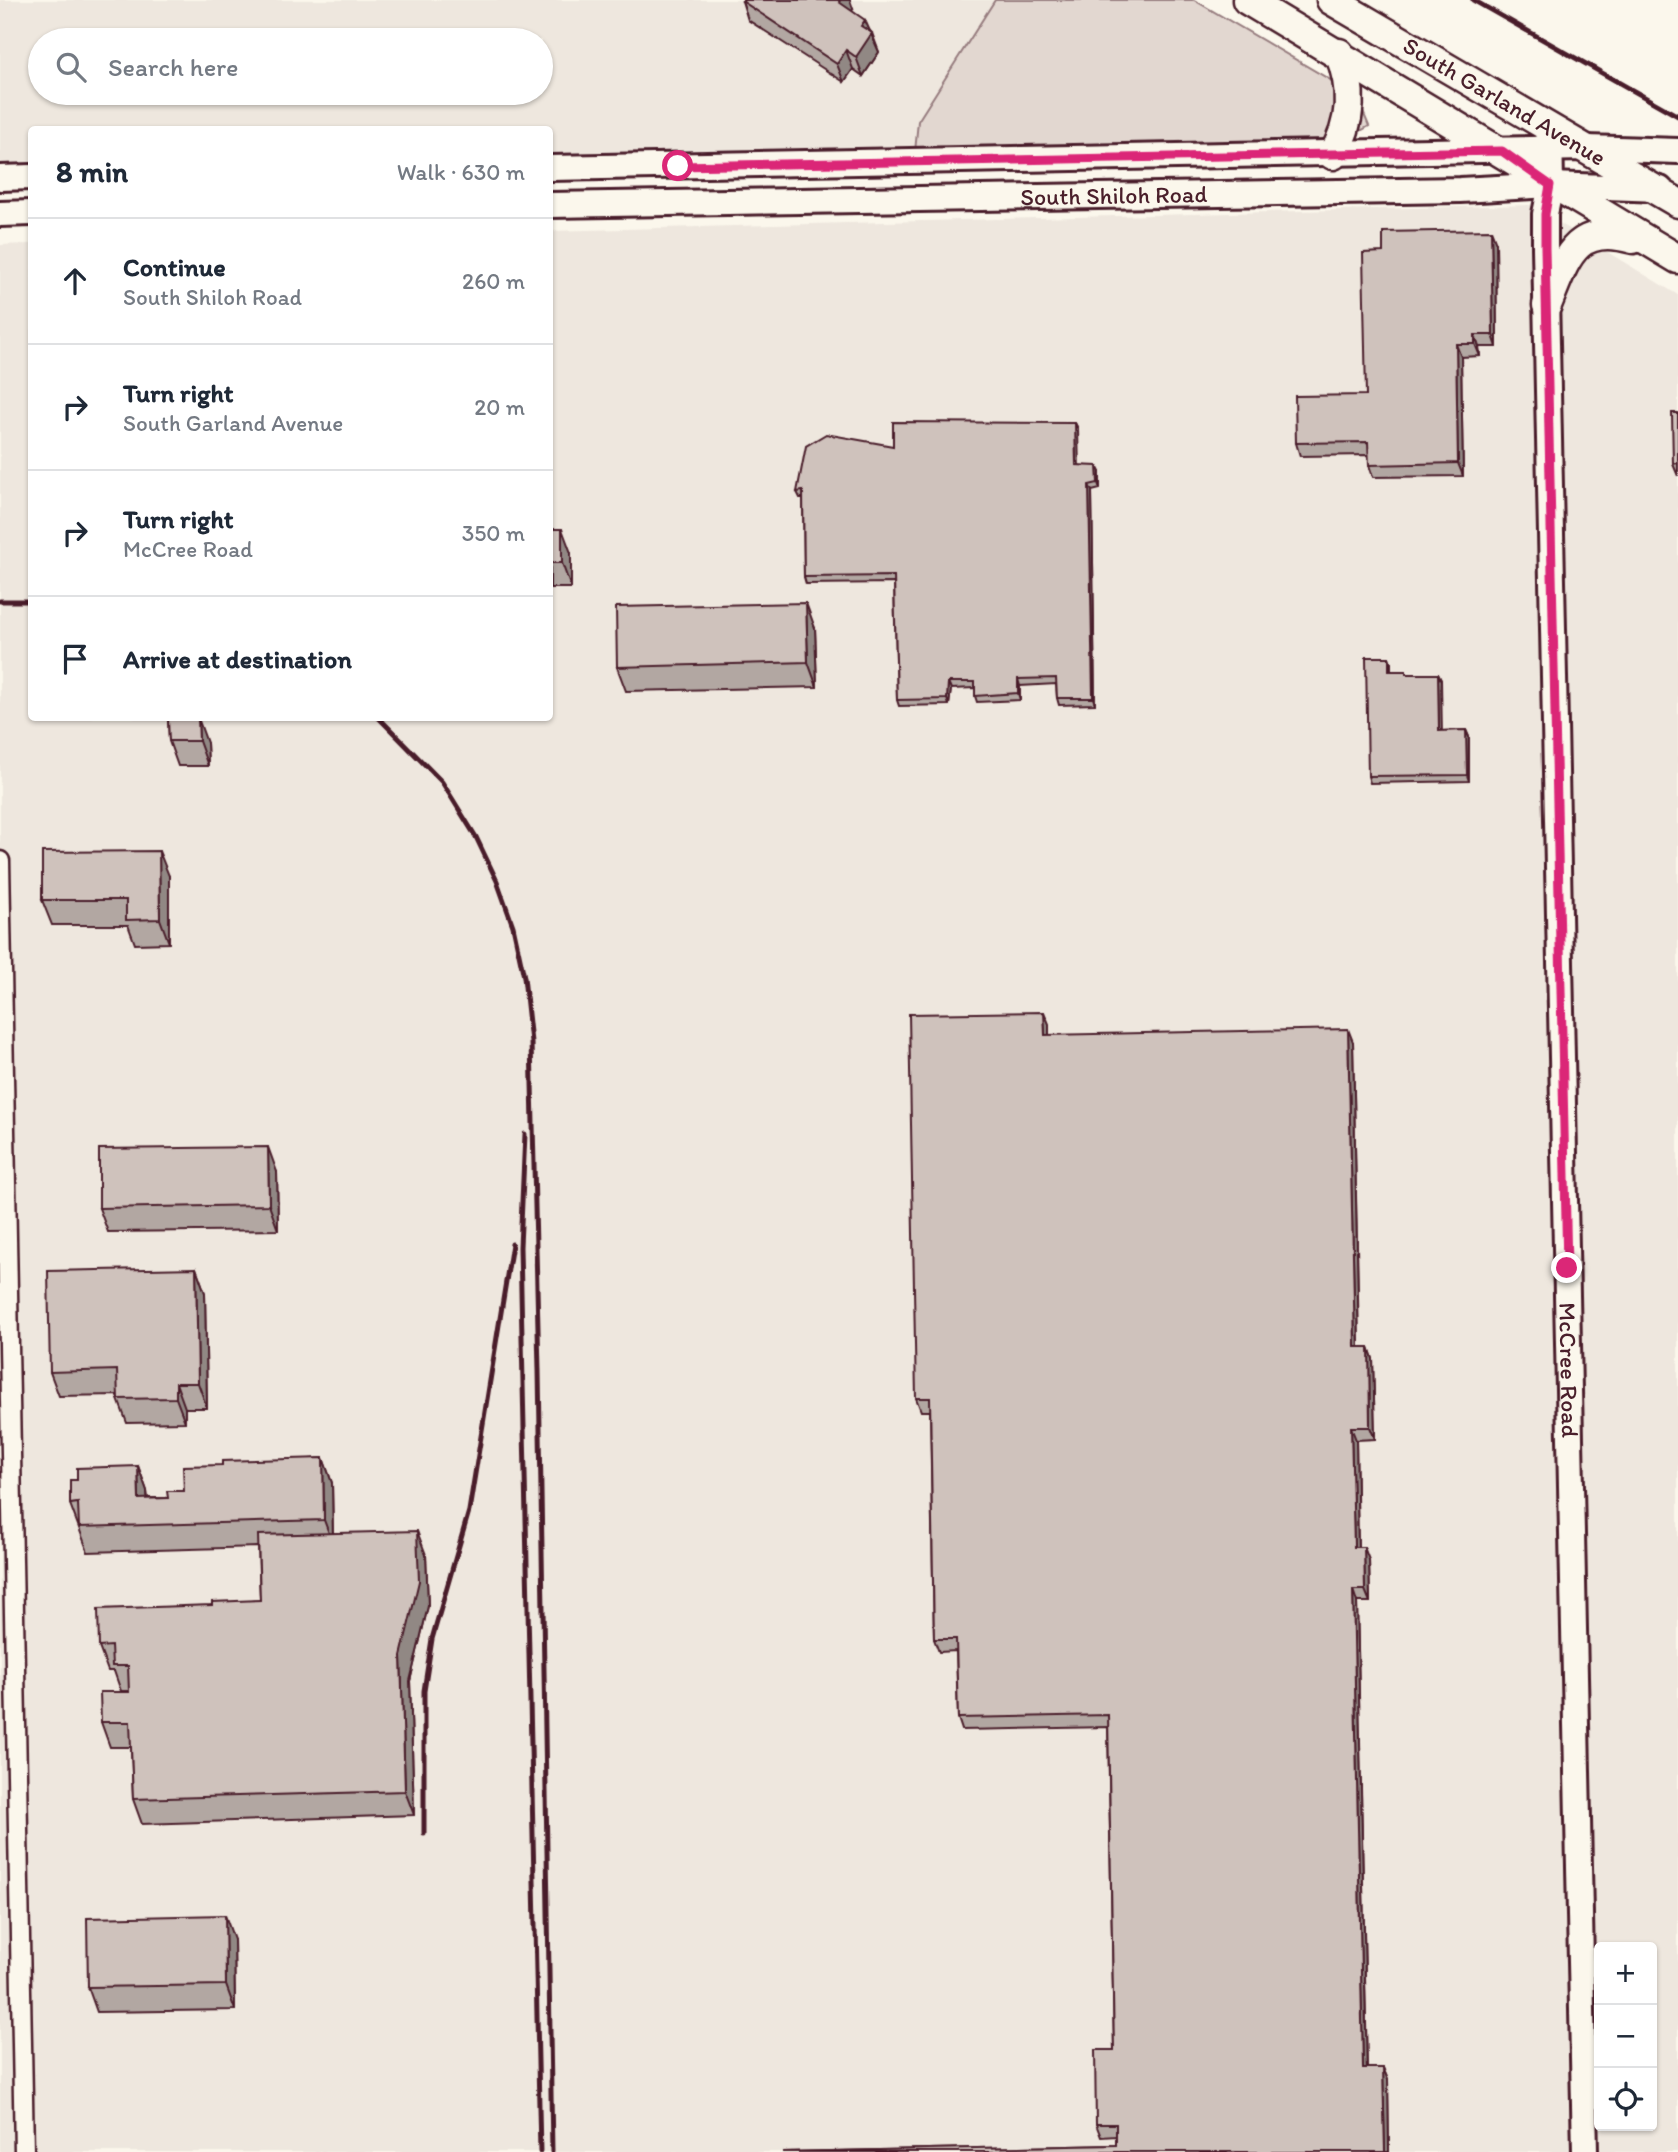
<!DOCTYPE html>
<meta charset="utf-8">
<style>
body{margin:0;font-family:Itim,sans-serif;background:#f6f6f7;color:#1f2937}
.controls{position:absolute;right:21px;bottom:21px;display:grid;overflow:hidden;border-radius:7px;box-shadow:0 2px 5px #0004}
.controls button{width:63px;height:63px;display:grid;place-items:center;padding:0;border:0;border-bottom:2px solid #e0e1e3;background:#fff;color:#1f2937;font:35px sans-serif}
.stop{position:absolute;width:21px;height:21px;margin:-16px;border:5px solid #db2777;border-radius:50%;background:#fff}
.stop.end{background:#db2777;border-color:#fff;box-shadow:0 2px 7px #0008}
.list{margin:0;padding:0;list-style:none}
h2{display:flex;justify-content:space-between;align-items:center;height:91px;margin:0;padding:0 28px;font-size:30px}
h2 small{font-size:23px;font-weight:400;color:#747a83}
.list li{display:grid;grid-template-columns:46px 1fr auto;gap:21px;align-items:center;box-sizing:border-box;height:126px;padding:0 28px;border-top:2px solid #e0e1e3}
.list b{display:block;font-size:26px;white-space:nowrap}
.list p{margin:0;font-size:23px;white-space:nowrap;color:#747a83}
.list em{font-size:23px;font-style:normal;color:#747a83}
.icon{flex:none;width:38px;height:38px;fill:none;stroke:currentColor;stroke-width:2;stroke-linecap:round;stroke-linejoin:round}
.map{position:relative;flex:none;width:1678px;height:2152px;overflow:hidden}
.search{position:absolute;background:#fff;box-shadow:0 2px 5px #0004;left:28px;top:28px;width:525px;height:77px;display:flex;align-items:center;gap:18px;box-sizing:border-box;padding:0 24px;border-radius:38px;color:#747a83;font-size:26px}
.panel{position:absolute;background:#fff;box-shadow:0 2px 5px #0004;left:28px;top:126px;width:525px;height:595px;border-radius:7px}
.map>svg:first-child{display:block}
.built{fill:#eee7de;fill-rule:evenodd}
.green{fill:#e2d7d0;stroke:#967b7e;stroke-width:2}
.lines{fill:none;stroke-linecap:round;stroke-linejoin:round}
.street-casing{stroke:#4a1f2b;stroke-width:23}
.secondary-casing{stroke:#4a1f2b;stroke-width:30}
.primary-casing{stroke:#4a1f2b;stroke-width:33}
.street{stroke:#fbf7ec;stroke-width:18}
.secondary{stroke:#fbf7ec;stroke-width:24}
.primary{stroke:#fbf7ec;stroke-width:28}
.rail{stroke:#4a1f2b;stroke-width:5}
.wall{fill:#b2a7a2;stroke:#4a1f2b;stroke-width:2}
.shaded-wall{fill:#918884;stroke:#4a1f2b;stroke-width:2}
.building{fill:#cfc2bc;stroke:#4a1f2b;stroke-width:2}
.route{stroke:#db2777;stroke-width:9}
.labels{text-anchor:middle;stroke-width:5;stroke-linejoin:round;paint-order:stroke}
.street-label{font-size:24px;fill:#4a1f2b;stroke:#fbf7ec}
</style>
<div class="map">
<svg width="1678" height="2152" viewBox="0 0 1678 2152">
<rect width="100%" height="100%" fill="#fbf7ec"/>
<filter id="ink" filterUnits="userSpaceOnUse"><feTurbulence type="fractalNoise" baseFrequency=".0143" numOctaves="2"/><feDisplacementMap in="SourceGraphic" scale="14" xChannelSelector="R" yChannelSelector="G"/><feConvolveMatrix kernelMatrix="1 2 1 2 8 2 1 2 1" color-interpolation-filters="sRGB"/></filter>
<g filter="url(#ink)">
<!-- built -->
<path class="built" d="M 0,0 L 995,0 L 918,121 L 915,152 L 550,158 L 550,130 L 32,130 L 31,166 L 0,166 ZM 40,40 L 541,40 L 541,93 L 40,93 Z
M 1530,205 L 1678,295 L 1678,2152 L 0,2152 L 0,245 L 31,244 L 32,718 L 550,718 L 550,231 ZM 1599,1947 L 1652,1947 L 1652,2126 L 1599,2126 Z"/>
<!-- green -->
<path class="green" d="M 995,0 L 1194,0 L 1356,95 L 1369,126 L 1336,145 L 915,152 L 918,121 Z"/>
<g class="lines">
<!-- street casing -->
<g class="street-casing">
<path id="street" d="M 0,861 L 24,2152"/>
</g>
<!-- secondary casing -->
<g class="secondary-casing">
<g id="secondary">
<path id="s1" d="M 1550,127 L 1551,185 L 1545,214 L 1545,248 L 1585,2152"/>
<path d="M 550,168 L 1587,148 L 1678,151"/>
<path d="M 0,178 L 32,177"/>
<path id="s2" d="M 550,205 L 1460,190 L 1551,185 L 1660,189"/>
<path d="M 0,214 L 32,213"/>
</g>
</g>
<!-- primary casing -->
<g class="primary-casing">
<g id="primary">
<path d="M 1247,0 L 1678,259"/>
<path id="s3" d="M 1331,0 L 1678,203"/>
<path d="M 1333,155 C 1352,122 1354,89 1339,53"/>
<path d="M 1547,305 C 1566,259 1574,222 1633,239"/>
</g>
</g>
<!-- street -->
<use href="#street" class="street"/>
<!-- secondary -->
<use href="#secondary" class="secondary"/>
<!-- primary -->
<use href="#primary" class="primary"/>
<!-- rail -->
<path class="rail" d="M 1473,0 L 1678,116
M 0,601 L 32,601
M 379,718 L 442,782 L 476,837 L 497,881 L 513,926 L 524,977 L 531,1042 L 539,1370 L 552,2152
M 525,1134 L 520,1247 L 540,2152
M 424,1833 L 424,1691 L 432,1639 L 469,1511 L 512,1244"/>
</g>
<!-- wall -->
<path class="wall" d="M 742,1 L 853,9 L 852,11 L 872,33 L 879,52 L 863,76 L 853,69 L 844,82 L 748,20 Z
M 1496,243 L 1497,347 L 1479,347 L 1480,356 L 1461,357 L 1463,476 L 1373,477 L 1369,465 L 1369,455 L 1300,456 L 1296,443 L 1366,395 L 1383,252 Z
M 1678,413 L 1678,476 L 1673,464 Z
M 1075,423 L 1078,429 L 1078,465 L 1100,472 L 1100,489 L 1092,491 L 1095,704 L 1059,705 L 1057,698 L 1056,684 L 1020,686 L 1020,700 L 977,702 L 975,696 L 975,688 L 951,689 L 949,705 L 899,706 L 897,700 L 894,583 L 806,584 L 804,577 L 803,498 L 800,498 L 797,492 L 893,446 Z
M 550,529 L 571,553 L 571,588 L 550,588 Z
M 815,628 L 817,687 L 626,691 L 617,667 Z
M 1389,657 L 1391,663 L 1391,671 L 1407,674 L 1438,674 L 1441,680 L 1441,731 L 1466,730 L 1469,737 L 1469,781 L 1370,783 L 1368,776 Z
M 168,719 L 207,743 L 208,766 L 178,766 L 169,741 Z
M 169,876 L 169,943 L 135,944 L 128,925 L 52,925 L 42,900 Z
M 1049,1024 L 1049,1035 L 1353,1042 L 1359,1347 L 1369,1347 L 1373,1359 L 1375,1439 L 1356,1440 L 1358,1547 L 1369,1560 L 1370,1602 L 1357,1602 L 1367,2068 L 1383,2068 L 1388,2080 L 1389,2152 L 782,2152 L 1116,2145 L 1116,2136 L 1101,2137 L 1096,2124 L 1114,2050 L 1108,1727 L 962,1730 L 958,1718 L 956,1651 L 939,1652 L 934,1639 L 930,1411 L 921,1411 L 916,1398 Z
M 277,1172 L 278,1230 L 108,1232 L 99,1208 Z
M 196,1268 L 205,1293 L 207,1408 L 185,1408 L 185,1422 L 127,1423 L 118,1399 L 117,1395 L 59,1396 L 50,1372 Z
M 323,1458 L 332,1483 L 333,1533 L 426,1555 L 428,1606 L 410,1681 L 414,1815 L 142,1824 L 133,1799 L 131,1747 L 110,1747 L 101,1722 L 129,1691 L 121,1691 L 114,1671 L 108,1671 L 99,1647 L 212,1605 L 260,1600 L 258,1547 L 88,1552 L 70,1504 L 77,1480 L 138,1466 L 147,1491 L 148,1498 L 168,1498 L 184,1491 L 222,1465 Z
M 234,1940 L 235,2010 L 97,2012 L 88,1987 Z"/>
<!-- shaded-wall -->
<path class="shaded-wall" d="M 840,0 L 850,0 L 853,9 L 846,21 L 839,2 Z
M 865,20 L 879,52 L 863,76 L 856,57 L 861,26 Z
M 846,50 L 853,69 L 844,82 L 837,64 Z
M 1491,230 L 1496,243 L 1497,347 L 1493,335 Z
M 1475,335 L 1479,347 L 1480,356 L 1475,344 Z
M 1456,344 L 1461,357 L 1463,476 L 1458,463 Z
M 1075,423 L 1078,429 L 1079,471 L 1076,465 Z
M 1097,466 L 1100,472 L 1100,489 L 1098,483 Z
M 1089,485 L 1092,491 L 1095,704 L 1093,698 Z
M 562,529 L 571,553 L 571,588 L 562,563 Z
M 806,603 L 815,628 L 817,687 L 808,662 Z
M 1389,657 L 1391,663 L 1391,677 L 1389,671 Z
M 1438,674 L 1441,680 L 1442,737 L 1439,731 Z
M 1018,679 L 1020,686 L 1020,700 L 1018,693 Z
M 948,682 L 951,689 L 949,705 L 947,699 Z
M 198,718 L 207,743 L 208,766 L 199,741 Z
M 1466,730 L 1469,737 L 1469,781 L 1467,775 Z
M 159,851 L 169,876 L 169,943 L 160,919 Z
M 1044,1012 L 1049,1024 L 1049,1048 L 1045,1035 Z
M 1348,1029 L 1353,1042 L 1359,1360 L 1355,1347 Z
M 268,1147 L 277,1172 L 278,1230 L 269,1205 Z
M 196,1268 L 205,1293 L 207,1408 L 198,1383 Z
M 1369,1347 L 1373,1359 L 1375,1439 L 1370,1427 Z
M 176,1383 L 185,1408 L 185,1422 L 176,1398 Z
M 1351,1427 L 1356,1440 L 1358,1560 L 1354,1547 Z
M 323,1458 L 332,1483 L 333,1544 L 324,1520 Z
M 138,1466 L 147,1491 L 148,1523 L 139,1499 Z
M 417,1531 L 426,1555 L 428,1606 L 410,1681 L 414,1815 L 405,1791 L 401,1656 Z
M 1364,1547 L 1369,1560 L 1370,1602 L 1365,1590 Z
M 1353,1590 L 1357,1602 L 1367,2081 L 1363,2068 Z
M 225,1915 L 234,1940 L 235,2010 L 226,1985 Z
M 1383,2068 L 1388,2080 L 1389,2152 L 1385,2152 Z"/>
<!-- building -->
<path class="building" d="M 743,0 L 840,0 L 839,2 L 865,20 L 861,26 L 872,33 L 856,57 L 846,50 L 837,64 L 742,1 Z
M 1491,230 L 1493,335 L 1475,335 L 1475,344 L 1456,344 L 1458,463 L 1369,465 L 1368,442 L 1296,443 L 1295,396 L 1366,395 L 1363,253 L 1383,252 L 1383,232 Z
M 1672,413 L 1678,413 L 1678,463 L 1673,464 Z
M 893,422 L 1075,423 L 1076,465 L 1097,466 L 1098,483 L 1089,485 L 1093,698 L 1057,698 L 1056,678 L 1018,679 L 1018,693 L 975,696 L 975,682 L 948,682 L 947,699 L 897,700 L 894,576 L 804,577 L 803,491 L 797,492 L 806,446 L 826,434 L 893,446 Z
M 550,529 L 562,529 L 562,563 L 550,563 Z
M 806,603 L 808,662 L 617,667 L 616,607 Z
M 1366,657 L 1389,657 L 1389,671 L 1406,671 L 1406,674 L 1438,674 L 1439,731 L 1466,730 L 1467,775 L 1368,776 Z
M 198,718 L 199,741 L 169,741 L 168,719 Z
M 159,851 L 160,919 L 126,920 L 126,900 L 42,900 L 42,852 Z
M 1044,1012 L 1045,1035 L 1348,1029 L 1355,1347 L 1369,1347 L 1370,1427 L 1351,1427 L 1354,1547 L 1364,1547 L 1365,1590 L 1353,1590 L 1363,2068 L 1383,2068 L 1385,2152 L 782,2152 L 1116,2145 L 1116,2124 L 1096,2124 L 1095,2050 L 1114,2050 L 1108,1715 L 958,1718 L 956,1639 L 934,1639 L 930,1398 L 916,1398 L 909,1014 Z
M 268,1147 L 269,1205 L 99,1208 L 99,1149 Z
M 196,1268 L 198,1383 L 176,1383 L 176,1398 L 118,1399 L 117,1370 L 50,1372 L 48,1271 Z
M 323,1458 L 324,1520 L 79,1527 L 78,1503 L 70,1504 L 70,1480 L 77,1480 L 77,1468 L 138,1466 L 139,1499 L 168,1498 L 167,1491 L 184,1491 L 183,1466 L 222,1465 L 222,1461 Z
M 417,1531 L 419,1581 L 401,1656 L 405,1791 L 133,1799 L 130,1722 L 101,1722 L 100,1692 L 129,1692 L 128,1666 L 112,1666 L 111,1646 L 99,1647 L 98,1609 L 212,1605 L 212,1602 L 260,1600 L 258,1535 Z
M 225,1915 L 226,1985 L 88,1987 L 87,1918 Z"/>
</g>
<g class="lines" filter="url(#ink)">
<!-- route -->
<path class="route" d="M 678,166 L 1502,151 L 1550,185 L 1545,214 L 1545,248 L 1567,1268"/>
</g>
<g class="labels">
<!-- street labels -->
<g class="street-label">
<text dy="8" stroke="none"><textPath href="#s3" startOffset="201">South Garland Avenue</textPath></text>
<text dy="8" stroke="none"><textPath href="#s2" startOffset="564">South Shiloh Road</textPath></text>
<text dy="8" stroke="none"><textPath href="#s1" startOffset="1244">McCree Road</textPath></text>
</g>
</g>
</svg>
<div class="controls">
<button>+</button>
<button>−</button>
<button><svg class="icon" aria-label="locate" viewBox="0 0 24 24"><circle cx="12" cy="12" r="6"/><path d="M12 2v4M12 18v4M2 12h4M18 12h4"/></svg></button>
</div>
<div class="stop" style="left:678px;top:166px"></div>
<div class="stop end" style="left:1567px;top:1268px"></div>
<div class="search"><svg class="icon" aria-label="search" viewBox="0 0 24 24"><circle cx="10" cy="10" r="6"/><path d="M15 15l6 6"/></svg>Search here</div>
<section class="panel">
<h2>8 min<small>Walk · 630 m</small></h2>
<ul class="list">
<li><svg class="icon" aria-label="ahead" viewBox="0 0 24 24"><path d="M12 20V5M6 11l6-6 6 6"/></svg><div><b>Continue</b><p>South Shiloh Road</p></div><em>260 m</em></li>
<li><svg class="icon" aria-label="right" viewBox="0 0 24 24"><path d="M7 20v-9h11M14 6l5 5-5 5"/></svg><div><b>Turn right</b><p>South Garland Avenue</p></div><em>20 m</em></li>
<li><svg class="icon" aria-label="right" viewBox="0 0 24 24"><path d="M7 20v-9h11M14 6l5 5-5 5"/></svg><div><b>Turn right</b><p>McCree Road</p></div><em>350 m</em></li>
<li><svg class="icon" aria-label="arrive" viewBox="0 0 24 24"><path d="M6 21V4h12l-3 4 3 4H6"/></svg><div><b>Arrive at destination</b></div></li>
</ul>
</section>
</div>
